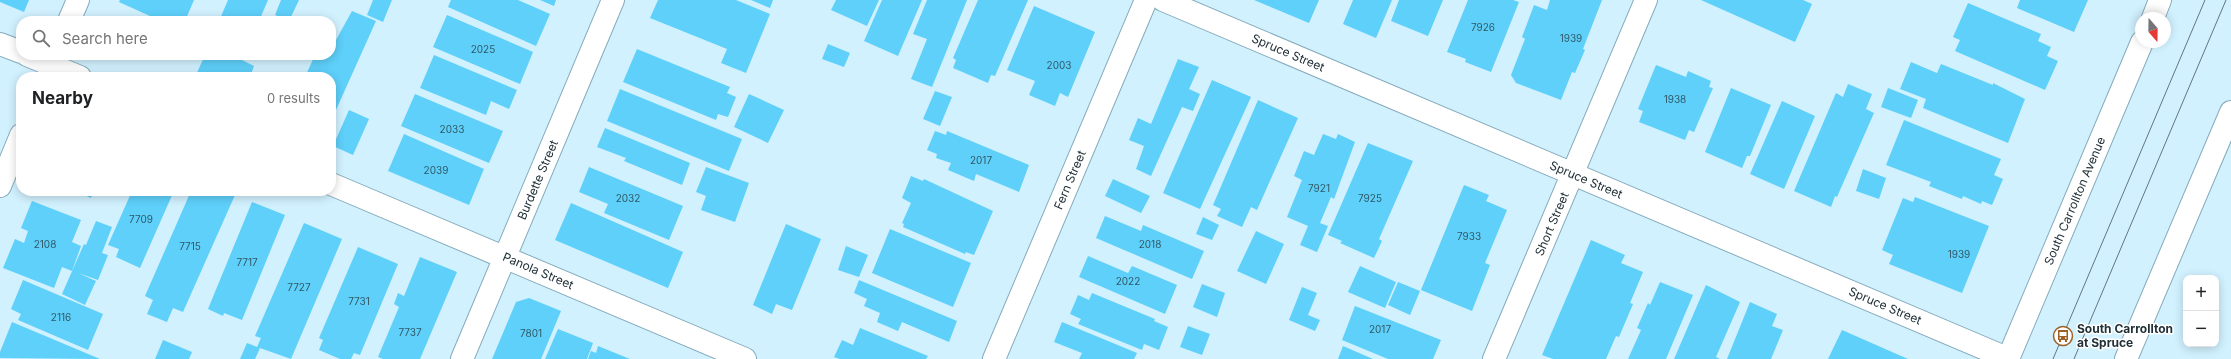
<!DOCTYPE html>
<meta charset="utf-8">
<style>
body{margin:0;font-family:Inter,sans-serif;background:#f2f2f2;color:#202124}
.controls{position:absolute;right:12px;bottom:12px;display:grid;overflow:hidden;border-radius:8px;box-shadow:0 2px 10px #0003}
.controls button{width:36px;height:36px;display:grid;place-items:center;padding:0;border:0;border-bottom:1px solid #e0e0e0;background:#fff;color:#202124;font:20px sans-serif}
.compass{position:absolute;left:2135px;top:12px;width:36px;height:36px;border-radius:50%;background:#fff;box-shadow:0 2px 10px #0003;rotate:160deg}
.list{margin:0;padding:0;list-style:none}
h2{display:flex;justify-content:space-between;align-items:center;height:52px;margin:0;padding:0 16px;font-size:17px}
h2 small{font-size:13px;font-weight:400;color:#757577}
.icon{flex:none;width:22px;height:22px;fill:none;stroke:currentColor;stroke-width:2;stroke-linecap:round;stroke-linejoin:round}
.map{position:relative;flex:none;width:2231px;height:359px;overflow:hidden}
.search{position:absolute;background:#fff;box-shadow:0 2px 10px #0003;left:16px;top:16px;width:320px;height:44px;display:flex;align-items:center;gap:10px;box-sizing:border-box;padding:0 14px;border-radius:16px;color:#757577;font-size:15px}
.panel{position:absolute;background:#fff;box-shadow:0 2px 10px #0003;left:16px;top:72px;width:320px;height:124px;border-radius:16px}
.map>svg:first-child{display:block}
.building{fill:#5ed0fa}
.lines{fill:none;stroke-linecap:round;stroke-linejoin:round}
.minor-casing{stroke:#85abbb;stroke-width:24}
.secondary-casing{stroke:#85abbb;stroke-width:24}
.minor{stroke:#fff;stroke-width:22}
.secondary{stroke:#fff;stroke-width:22}
.tram{stroke:#61777f;stroke-width:1}
.labels{text-anchor:middle;stroke-width:3;stroke-linejoin:round;paint-order:stroke}
.number-label{font-size:10px;fill:#305968}
.street-label{font-size:12px;fill:#213137;stroke:#fff}
.poi-label{font-size:12px;font-weight:bold;fill:#213137;stroke:#fff;text-anchor:start}
</style>
<div class="map">
<svg width="2231" height="359" viewBox="0 0 2231 359">
<rect width="100%" height="100%" fill="#d1f1fe"/>
<!-- building -->
<path class="building" d="M 0,0 L 29,0 L 24,12 L 0,2 Z
M 120,0 L 194,0 L 185,21 L 161,21 L 119,2 Z
M 228,0 L 268,0 L 259,21 L 219,21 Z
M 281,0 L 299,0 L 289,21 L 275,15 Z
M 373,0 L 392,0 L 383,22 L 367,15 Z
M 451,0 L 518,0 L 550,14 L 536,46 L 448,7 Z
M 540,0 L 556,0 L 554,6 Z
M 658,0 L 736,0 L 770,14 L 746,73 L 721,63 L 727,49 L 650,18 Z
M 751,0 L 773,0 L 770,8 Z
M 836,0 L 879,0 L 867,26 L 831,10 Z
M 882,0 L 922,0 L 898,56 L 864,41 Z
M 927,0 L 967,0 L 932,87 L 911,79 L 927,39 L 913,34 Z
M 978,0 L 1028,0 L 995,76 L 991,75 L 988,83 L 953,68 L 956,60 L 953,58 Z
M 1254,0 L 1319,0 L 1309,23 Z
M 1353,0 L 1392,0 L 1376,38 L 1343,24 Z
M 1399,0 L 1443,0 L 1428,36 L 1391,21 Z
M 1468,0 L 1513,0 L 1519,2 L 1491,72 L 1465,62 L 1466,59 L 1447,52 Z
M 1550,0 L 1602,0 L 1583,49 L 1585,50 L 1575,73 L 1572,72 L 1561,100 L 1516,83 L 1511,75 L 1525,39 L 1522,37 L 1534,5 L 1547,10 Z
M 1701,0 L 1803,0 L 1812,4 L 1795,42 Z
M 2020,0 L 2088,0 L 2074,32 L 2017,8 Z
M 1968,3 L 2041,34 L 2038,41 L 2051,47 L 2047,56 L 2058,61 L 2045,90 L 1955,51 L 1960,40 L 1953,37 Z
M 1034,6 L 1095,32 L 1068,97 L 1060,93 L 1055,106 L 1029,95 L 1035,81 L 1007,70 Z
M 352,11 L 376,21 L 331,121 L 331,77 L 305,77 L 315,55 L 331,55 L 331,38 L 336,40 Z
M 447,15 L 533,52 L 520,84 L 433,47 Z
M 828,44 L 850,53 L 844,67 L 822,59 Z
M 637,49 L 730,87 L 727,93 L 736,97 L 728,117 L 718,114 L 716,120 L 623,82 Z
M 205,55 L 244,55 L 242,60 L 254,66 L 250,77 L 195,77 Z
M 434,55 L 517,90 L 509,109 L 491,101 L 486,115 L 420,88 Z
M 1178,59 L 1199,67 L 1189,89 L 1200,94 L 1193,111 L 1182,107 L 1151,176 L 1136,169 L 1144,146 L 1129,140 L 1138,118 L 1151,124 Z
M 1911,62 L 1937,73 L 1941,64 L 1993,85 L 1993,83 L 2025,99 L 2008,143 L 1923,108 L 1926,99 L 1900,89 Z
M 1656,65 L 1686,77 L 1688,71 L 1711,81 L 1709,87 L 1713,88 L 1694,132 L 1689,130 L 1685,140 L 1639,122 L 1643,111 L 1638,109 Z
M 1212,80 L 1251,97 L 1200,209 L 1163,193 Z
M 1848,84 L 1872,94 L 1866,109 L 1874,113 L 1837,197 L 1835,196 L 1831,207 L 1794,191 L 1836,93 L 1843,97 Z
M 1731,88 L 1771,105 L 1750,156 L 1747,156 L 1742,168 L 1705,152 Z
M 1888,88 L 1918,100 L 1911,118 L 1881,107 Z
M 620,89 L 742,139 L 729,171 L 607,121 Z
M 935,91 L 952,97 L 940,126 L 923,119 Z
M 415,94 L 503,131 L 489,163 L 401,126 Z
M 749,94 L 784,110 L 768,143 L 734,127 Z
M 1258,100 L 1298,118 L 1257,210 L 1251,207 L 1242,227 L 1217,216 L 1221,209 L 1213,205 Z
M 1782,101 L 1815,116 L 1784,189 L 1750,174 Z
M 349,110 L 369,119 L 353,155 L 333,146 Z
M 1904,120 L 2001,159 L 1994,175 L 2003,179 L 1992,205 L 1982,201 L 1981,204 L 1963,196 L 1962,199 L 1929,186 L 1931,182 L 1886,165 Z
M 605,128 L 690,163 L 682,185 L 624,161 L 626,158 L 597,147 Z
M 935,131 L 946,135 L 947,131 L 1029,165 L 1019,192 L 976,174 L 974,181 L 948,170 L 951,163 L 936,158 L 937,154 L 927,150 Z
M 404,134 L 484,169 L 469,205 L 388,171 Z
M 1323,134 L 1336,139 L 1338,134 L 1355,142 L 1334,199 L 1331,197 L 1320,223 L 1328,226 L 1317,252 L 1300,245 L 1308,226 L 1287,217 L 1302,180 L 1294,176 L 1304,151 L 1314,155 Z
M 1368,143 L 1413,161 L 1379,239 L 1382,241 L 1374,258 L 1340,243 L 1342,241 L 1328,235 Z
M 589,167 L 683,206 L 669,240 L 604,213 L 608,204 L 579,192 Z
M 706,167 L 749,183 L 735,222 L 701,210 L 706,196 L 696,192 Z
M 1863,169 L 1886,178 L 1879,199 L 1856,191 Z
M 911,176 L 923,181 L 924,179 L 993,211 L 974,255 L 966,252 L 965,254 L 903,227 L 904,224 L 902,223 L 911,203 L 902,198 Z
M 1113,179 L 1150,196 L 1141,213 L 1105,196 Z
M 1464,185 L 1489,195 L 1486,201 L 1507,210 L 1485,263 L 1490,265 L 1472,311 L 1421,290 Z
M 75,191 L 94,191 L 91,198 Z
M 132,191 L 173,193 L 140,268 L 116,257 L 119,249 L 108,245 Z
M 191,191 L 225,191 L 235,195 L 183,312 L 173,308 L 167,322 L 147,314 L 153,300 L 145,296 Z
M 1915,197 L 1989,226 L 1962,293 L 1889,264 L 1893,255 L 1882,250 L 1903,198 L 1913,202 Z
M 32,201 L 81,220 L 72,242 L 81,246 L 72,271 L 62,267 L 54,288 L 3,268 L 15,239 L 24,243 L 28,231 L 21,228 Z
M 252,202 L 285,215 L 242,320 L 224,313 L 223,316 L 208,309 Z
M 571,203 L 683,252 L 668,288 L 555,240 Z
M 1105,216 L 1141,231 L 1143,225 L 1204,251 L 1192,279 L 1096,238 Z
M 1203,217 L 1219,225 L 1212,240 L 1196,234 Z
M 96,221 L 112,227 L 102,253 L 108,255 L 98,280 L 78,273 L 96,281 L 85,305 L 62,294 L 84,244 L 86,245 Z
M 304,223 L 342,239 L 291,359 L 260,348 L 255,359 L 240,359 L 247,343 L 257,347 L 261,338 L 255,336 Z
M 786,224 L 821,239 L 792,310 L 776,304 L 772,314 L 753,305 Z
M 890,229 L 971,263 L 953,307 L 872,273 Z
M 1256,231 L 1284,244 L 1266,284 L 1237,271 Z
M 1591,240 L 1625,255 L 1621,263 L 1643,272 L 1630,303 L 1633,304 L 1619,337 L 1616,336 L 1606,359 L 1553,359 L 1542,355 Z
M 846,246 L 868,255 L 859,277 L 838,270 Z
M 358,247 L 398,264 L 360,355 L 354,353 L 351,359 L 340,359 L 319,350 L 323,340 L 319,338 Z
M 1088,256 L 1128,273 L 1132,266 L 1177,285 L 1165,314 L 1079,277 Z
M 420,257 L 457,272 L 420,359 L 383,359 L 378,357 L 399,307 L 394,304 L 398,293 L 404,296 Z
M 1360,266 L 1396,282 L 1385,308 L 1348,292 Z
M 23,280 L 103,314 L 88,350 L 18,320 L 21,314 L 11,309 Z
M 859,280 L 957,321 L 949,342 L 902,322 L 898,331 L 877,322 L 880,313 L 864,306 L 867,299 L 854,293 Z
M 1398,282 L 1420,291 L 1410,315 L 1388,305 Z
M 1660,282 L 1693,295 L 1666,359 L 1628,359 L 1641,330 L 1637,328 L 1648,303 L 1650,305 Z
M 1202,284 L 1225,293 L 1217,317 L 1193,307 Z
M 1706,285 L 1740,302 L 1716,357 L 1720,359 L 1674,359 Z
M 1302,287 L 1317,293 L 1308,315 L 1320,320 L 1315,331 L 1289,320 Z
M 1092,293 L 1155,319 L 1154,321 L 1168,327 L 1159,350 L 1144,344 L 1142,350 L 1078,324 L 1081,319 L 1070,314 L 1078,295 L 1089,300 Z
M 529,298 L 561,311 L 541,359 L 492,359 L 516,302 Z
M 1750,302 L 1777,314 L 1772,326 L 1783,330 L 1771,359 L 1727,359 Z
M 1355,306 L 1441,340 L 1433,359 L 1388,359 L 1342,340 Z
M 12,322 L 100,359 L 0,358 L 0,352 Z
M 1062,322 L 1137,353 L 1134,359 L 1079,359 L 1082,353 L 1054,342 Z
M 1188,326 L 1210,334 L 1202,355 L 1180,347 Z
M 860,328 L 928,356 L 926,359 L 840,359 L 834,357 L 842,340 L 853,345 Z
M 558,329 L 593,343 L 587,359 L 545,359 Z
M 1842,330 L 1908,359 L 1828,359 Z
M 163,340 L 192,352 L 189,359 L 155,359 Z
M 598,346 L 630,359 L 588,359 L 591,351 L 596,353 Z
M 1343,346 L 1373,359 L 1338,359 Z"/>
<g class="lines">
<!-- minor casing -->
<g class="minor-casing">
<path id="minor" d="M 1163,0 L 2009,359
M 69,21 L 78,0
M 0,44 L 21,52
M 27,55 L 80,77
M 331,184 L 745,359
M 0,186 L 21,135
M 462,359 L 613,0
M 994,359 L 1146,0
M 1494,359 L 1646,0"/>
</g>
<!-- secondary casing -->
<g class="secondary-casing">
<path id="secondary" d="M 2153,18 L 2160,0
M 2008,359 L 2142,42
M 2126,359 L 2231,112"/>
</g>
<!-- minor -->
<use href="#minor" class="minor"/>
<!-- secondary -->
<use href="#secondary" class="secondary"/>
<!-- tram -->
<path class="tram" d="M 2053,359 L 2205,0
M 2074,359 L 2226,0"/>
</g>
<!-- icons -->
<defs>
<g id="bus-ring" transform="scale(1)"><circle r="9.5" fill="#fff" stroke="#9e6125" stroke-width="1.5"/><path d="M-5-6H5V4H4V6H2V4H-2V6H-4V4H-5ZM-3.5-4V0h7V-4ZM-3.5 1.2v1.5H-2V1.2ZM2 1.2v1.5H3.5V1.2Z" fill="#9e6125"/></g>
</defs>
<g fill-rule="evenodd">
<use href="#bus-ring" x="2063" y="336"/>
</g>
<g class="labels">
<!-- number labels -->
<g class="number-label">
<text x="1483" y="31">7926</text>
<text x="1571" y="42">1939</text>
<text x="483" y="53">2025</text>
<text x="1059" y="69">2003</text>
<text x="1675" y="103">1938</text>
<text x="452" y="133">2033</text>
<text x="981" y="164">2017</text>
<text x="436" y="174">2039</text>
<text x="1319" y="192">7921</text>
<text x="628" y="202">2032</text>
<text x="1370" y="202">7925</text>
<text x="141" y="223">7709</text>
<text x="1469" y="240">7933</text>
<text x="45" y="248">2108</text>
<text x="1150" y="248">2018</text>
<text x="190" y="250">7715</text>
<text x="1959" y="258">1939</text>
<text x="247" y="266">7717</text>
<text x="1128" y="285">2022</text>
<text x="299" y="291">7727</text>
<text x="359" y="305">7731</text>
<text x="61" y="321">2116</text>
<text x="1380" y="333">2017</text>
<text x="410" y="336">7737</text>
<text x="531" y="337">7801</text>
</g>
<!-- street labels -->
<g class="street-label">
<text transform="translate(1288 53) rotate(23)" y="4">Spruce Street</text>
<text transform="translate(538 180) rotate(-67)" y="4">Burdette Street</text>
<text transform="translate(1070 180) rotate(-67)" y="4">Fern Street</text>
<text transform="translate(1586 180) rotate(23)" y="4">Spruce Street</text>
<text transform="translate(2075 201) rotate(-67)" y="4">South Carrollton Avenue</text>
<text transform="translate(1552 224) rotate(-67)" y="4">Short Street</text>
<text transform="translate(538 271) rotate(23)" y="4">Panola Street</text>
<text transform="translate(1885 306) rotate(23)" y="4">Spruce Street</text>
</g>
<!-- poi labels -->
<g class="poi-label">
<text x="2077" y="333">South Carrollton<tspan x="2077" dy="14">at Spruce</tspan></text>
</g>
</g>
</svg>
<div class="controls">
<button>+</button>
<button>−</button>
</div>
<svg class="compass" viewBox="-18 -18 36 36"><path d="M0-13l5 13h-10z" fill="#e53935"/><path d="M0 13l5-13h-10z" fill="#757577"/></svg>
<div class="search"><svg class="icon" aria-label="search" viewBox="0 0 24 24"><circle cx="10" cy="10" r="6"/><path d="M15 15l6 6"/></svg>Search here</div>
<section class="panel">
<h2>Nearby<small>0 results</small></h2>
<ul class="list">
</ul>
</section>
</div>
